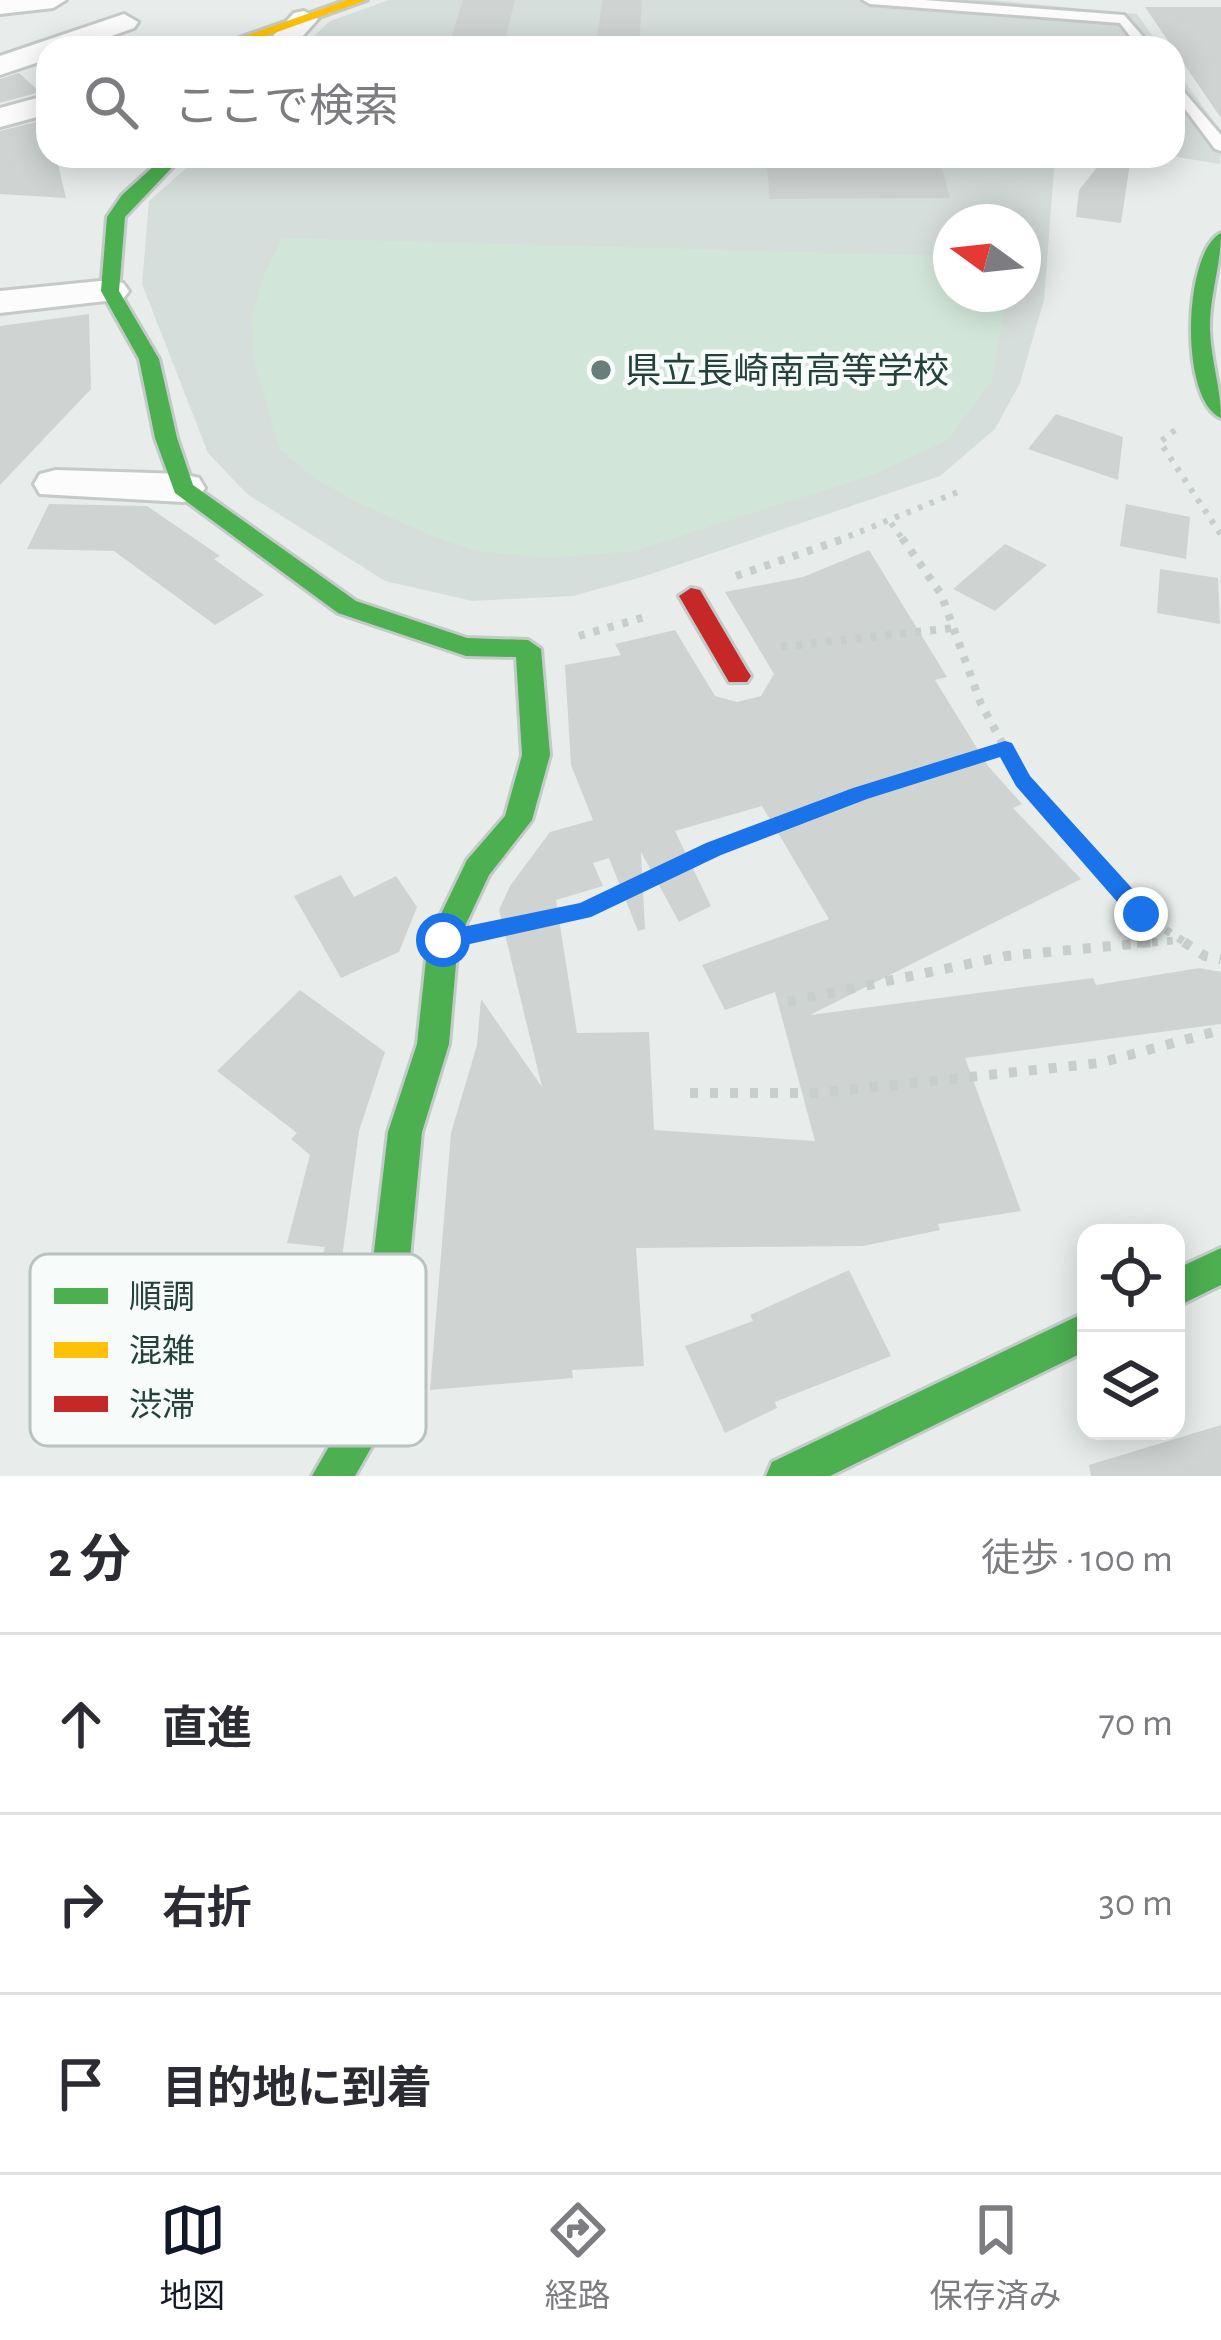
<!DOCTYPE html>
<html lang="ja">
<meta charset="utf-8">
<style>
body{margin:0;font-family:"Alegreya Sans","Noto Sans JP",sans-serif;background:#f2f2f3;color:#2b2b33}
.controls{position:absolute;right:36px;bottom:36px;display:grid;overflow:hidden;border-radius:24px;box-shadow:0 6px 30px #0003}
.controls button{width:108px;height:108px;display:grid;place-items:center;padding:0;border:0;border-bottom:3px solid #e1e1e2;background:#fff;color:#2b2b33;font:60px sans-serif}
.compass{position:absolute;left:933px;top:204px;width:108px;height:108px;border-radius:50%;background:#fff;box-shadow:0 6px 30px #0003;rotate:285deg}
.stop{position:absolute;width:36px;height:36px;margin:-27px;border:9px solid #1a73e8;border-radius:50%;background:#fff}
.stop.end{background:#1a73e8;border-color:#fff;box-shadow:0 3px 12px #0008}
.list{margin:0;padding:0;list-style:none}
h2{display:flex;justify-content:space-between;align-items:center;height:156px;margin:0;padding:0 48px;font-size:51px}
h2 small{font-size:39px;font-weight:400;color:#7c7c81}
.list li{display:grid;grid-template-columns:78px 1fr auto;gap:36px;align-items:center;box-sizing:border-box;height:180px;padding:0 48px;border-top:3px solid #e1e1e2}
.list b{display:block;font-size:45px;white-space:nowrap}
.list em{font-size:39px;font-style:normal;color:#7c7c81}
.icon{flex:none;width:66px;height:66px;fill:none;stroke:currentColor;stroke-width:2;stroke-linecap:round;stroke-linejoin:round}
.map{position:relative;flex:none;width:1221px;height:1476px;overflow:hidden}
.search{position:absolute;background:#fff;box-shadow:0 6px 30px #0003;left:36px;right:36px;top:36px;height:132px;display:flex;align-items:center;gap:30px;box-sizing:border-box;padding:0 42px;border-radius:36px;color:#7c7c81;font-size:45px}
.sheet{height:696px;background:#fff}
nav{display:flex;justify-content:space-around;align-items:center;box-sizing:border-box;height:168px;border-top:3px solid #e1e1e2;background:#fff;font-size:33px;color:#7c7c81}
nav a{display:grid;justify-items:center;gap:6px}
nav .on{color:#111827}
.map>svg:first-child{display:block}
.built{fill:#d6dedb;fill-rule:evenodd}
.green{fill:#d2e5d9}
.building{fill:#cfd4d2;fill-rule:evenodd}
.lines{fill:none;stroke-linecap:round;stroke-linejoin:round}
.lane-casing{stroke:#c5cac8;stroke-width:6}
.street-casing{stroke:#c5cac8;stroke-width:6}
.fast-casing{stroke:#c3cbc8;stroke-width:6}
.slow-casing{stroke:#c3cbc8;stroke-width:6}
.jam-casing{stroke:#c3cbc8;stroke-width:6}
.path-far2{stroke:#c7cecd;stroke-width:6;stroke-dasharray:4.5 8;stroke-linecap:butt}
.path-far1{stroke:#c7cecd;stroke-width:8;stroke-dasharray:6 9;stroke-linecap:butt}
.path{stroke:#c7cecd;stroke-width:10;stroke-dasharray:8 12;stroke-linecap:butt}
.lane{fill:#fcfcfc;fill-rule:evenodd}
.street{fill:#fcfcfc;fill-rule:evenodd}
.fast{fill:#4caf50;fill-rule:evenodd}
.slow{fill:#ffc107;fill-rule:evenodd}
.jam{fill:#c62828;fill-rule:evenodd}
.route{fill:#1a73e8}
.poi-dot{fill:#697d79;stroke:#f7fbf9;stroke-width:4.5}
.labels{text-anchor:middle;stroke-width:9;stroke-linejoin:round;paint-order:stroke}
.far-poi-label{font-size:36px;fill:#25413c;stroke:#f7fbf9;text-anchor:start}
.key{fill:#f7fbf9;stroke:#b8c3c0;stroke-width:3}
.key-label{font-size:33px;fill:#25413c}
</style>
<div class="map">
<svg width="1221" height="1476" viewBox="0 0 1221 1476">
<rect width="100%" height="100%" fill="#e8edeb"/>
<!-- built -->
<path class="built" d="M 389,0 L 991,0 L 1137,14 L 1161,48 L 302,48 L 330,21 Z
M 1173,66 L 1221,131 L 1220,164 L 1171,156 Z
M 200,156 L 1055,156 L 1044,300 L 1020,383 L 995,429 L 940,476 L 642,577 L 573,596 L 472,601 L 385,581 L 247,494 L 208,453 L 142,284 L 149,201 ZM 951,222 L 1023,222 L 1023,294 L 951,294 Z"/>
<!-- green -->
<path class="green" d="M 282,238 L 951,256 L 951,294 L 1007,294 L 992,381 L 947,440 L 875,474 L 633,551 L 549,558 L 474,551 L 428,534 L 348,498 L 308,473 L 280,449 L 254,360 L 252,317 L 263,278 Z"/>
<!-- building -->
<path class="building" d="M 463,0 L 515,0 L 503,48 L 448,48 Z
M 602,0 L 642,0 L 639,48 L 596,48 Z
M 1145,7 L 1221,7 L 1221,118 L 1173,48 Z
M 19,73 L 40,92 L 0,103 L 0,79 Z
M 47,119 L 48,156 L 56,156 L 66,198 L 0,194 L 0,131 Z
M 766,156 L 939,156 L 950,198 L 770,199 Z
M 1106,156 L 1131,156 L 1121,223 L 1076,217 L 1079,190 Z
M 89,314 L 91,389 L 0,485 L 0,326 Z
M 1056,414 L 1123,437 L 1118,480 L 1028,449 Z
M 49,504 L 147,506 L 220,556 L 214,559 L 264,595 L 215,625 L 114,551 L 27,549 Z
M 1126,504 L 1190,517 L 1186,559 L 1120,546 Z
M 1005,544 L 1047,565 L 995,611 L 953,589 Z
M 869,550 L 947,677 L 935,680 L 988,766 L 1022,804 L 1013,808 L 1081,879 L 810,1015 L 1093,978 L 1096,985 L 1199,968 L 1221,972 L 1221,1024 L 965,1058 L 1021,1211 L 938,1224 L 940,1230 L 863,1246 L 636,1248 L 644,1366 L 572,1370 L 573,1378 L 430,1390 L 451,1133 L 477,1045 L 481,999 L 542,1087 L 499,910 L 510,886 L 550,832 L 593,820 L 571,765 L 565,665 L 621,655 L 615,644 L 675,630 L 715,696 L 737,702 L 761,696 L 774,674 L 725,592 L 803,577 ZM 762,806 L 829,919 L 702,965 L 725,1010 L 775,992 L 815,1141 L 654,1130 L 649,1032 L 577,1033 L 556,900 L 603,886 L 593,863 L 609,858 L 638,931 L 645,929 L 641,852 L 679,922 L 711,906 L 675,831 Z
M 1160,569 L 1218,578 L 1220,624 L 1157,613 Z
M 341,875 L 354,897 L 396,876 L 417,907 L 399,952 L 341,978 L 294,896 Z
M 300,990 L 385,1052 L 359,1131 L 340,1273 L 318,1270 L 325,1247 L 287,1243 L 310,1155 L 291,1139 L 297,1133 L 217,1071 Z
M 849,1270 L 891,1356 L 775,1402 L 777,1408 L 725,1433 L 685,1346 L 753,1321 L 750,1315 Z
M 1221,1425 L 1221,1476 L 1091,1476 L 1089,1465 Z"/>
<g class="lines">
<!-- lane casing -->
<g class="lane-casing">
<path id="lane" d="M 863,0 L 924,0 L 1124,15 L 1153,48 L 1139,48 L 1120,23 L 870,4 Z
M 1173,79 L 1221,135 L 1221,151 L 1215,149 L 1173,93 Z"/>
</g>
<!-- street casing -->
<g class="street-casing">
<path id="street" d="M 0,0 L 66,0 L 53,8 L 0,14 Z
M 304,11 L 318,19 L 292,48 L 262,48 L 294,13 Z
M 124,14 L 138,22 L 134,28 L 78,48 L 48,48 L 48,59 L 0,75 L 0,56 Z
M 48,95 L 48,114 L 0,127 L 0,108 Z
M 110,280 L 123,283 L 129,291 L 123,299 L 0,313 L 0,291 Z
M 56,470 L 183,474 L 199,478 L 205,488 L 199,498 L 183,502 L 40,494 L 34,484 L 40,474 Z"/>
</g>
<!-- fast casing -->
<g class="fast-casing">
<path id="fast" d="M 165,156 L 183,156 L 125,217 L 119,291 L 159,359 L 177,438 L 193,485 L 356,601 L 467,638 L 528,640 L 541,649 L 550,755 L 532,820 L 489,875 L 458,941 L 449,1044 L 422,1132 L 396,1404 L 355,1476 L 312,1476 L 357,1398 L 388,1132 L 417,1044 L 428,941 L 467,860 L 505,816 L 522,755 L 516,657 L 466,656 L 338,613 L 175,493 L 155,438 L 139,359 L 101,291 L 107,217 L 122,195 Z
M 1221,233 C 1221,266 1209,297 1210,330 C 1211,361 1221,388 1221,418 C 1179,401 1183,252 1221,233 Z
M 1221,1248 L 1221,1285 L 1176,1307 L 1176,1269 Z
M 1086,1312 L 1086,1351 L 830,1476 L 766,1476 L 772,1462 Z"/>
</g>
<!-- slow casing -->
<g class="slow-casing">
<path id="slow" d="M 347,0 L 367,0 L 232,48 L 211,48 Z"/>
</g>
<!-- jam casing -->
<g class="jam-casing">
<path id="jam" d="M 691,588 L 700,590 L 747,670 L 751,676 L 747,682 L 729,682 L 679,596 Z"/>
</g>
<!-- path-far2 -->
<path class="path-far2" d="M 1175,430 L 1160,442 L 1221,535
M 891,523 L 904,541
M 837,541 L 958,492"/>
<!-- path-far1 -->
<path class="path-far1" d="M 902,538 L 941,594 L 981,704 L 1023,781 L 1141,914 L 1189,945
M 736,576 L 846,538
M 579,636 L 645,617
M 781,647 L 953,628
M 517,925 L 584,911 L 713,849 L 860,794 L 1005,748
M 1122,945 L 1180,940"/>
<!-- path -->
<path class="path" d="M 1184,942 L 1205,956 L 1221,959
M 788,1002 L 1006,956 L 1154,942
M 690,1093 L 819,1093 L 1100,1063 L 1221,1030"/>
<!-- lane -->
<use href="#lane" class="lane"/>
<!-- street -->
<use href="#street" class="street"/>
<!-- fast -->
<use href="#fast" class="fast"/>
<!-- slow -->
<use href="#slow" class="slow"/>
<!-- jam -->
<use href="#jam" class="jam"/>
</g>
<!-- route -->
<path class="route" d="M 1005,741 L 1012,743 L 1030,776 L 1149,907 L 1149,920 L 1133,920 L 1016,786 L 1000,757 L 867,799 L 721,855 L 591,917 L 443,950 L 432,940 L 443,931 L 580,903 L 706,843 L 853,788 Z"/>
<!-- markers -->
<circle class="poi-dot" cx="601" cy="370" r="12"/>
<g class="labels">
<!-- far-poi labels -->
<g class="far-poi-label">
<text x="625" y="383">県立長崎南高等学校</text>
</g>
</g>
<!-- legend -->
<rect x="30" y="1254" width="396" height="192" rx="18" class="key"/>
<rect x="54" y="1288" width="54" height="16" fill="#4caf50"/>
<rect x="54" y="1342" width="54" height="16" fill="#ffc107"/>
<rect x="54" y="1396" width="54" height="16" fill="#c62828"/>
<g class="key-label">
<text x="129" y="1308">順調</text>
<text x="129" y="1362">混雑</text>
<text x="129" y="1416">渋滞</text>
</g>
</svg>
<div class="controls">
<button><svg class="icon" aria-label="locate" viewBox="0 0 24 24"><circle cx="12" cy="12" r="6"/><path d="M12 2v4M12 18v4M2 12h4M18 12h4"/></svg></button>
<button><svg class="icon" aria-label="layers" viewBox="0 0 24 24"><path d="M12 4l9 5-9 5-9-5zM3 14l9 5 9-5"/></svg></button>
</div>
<svg class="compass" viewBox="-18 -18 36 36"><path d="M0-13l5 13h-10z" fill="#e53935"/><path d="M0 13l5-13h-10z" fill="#7c7c81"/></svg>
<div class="stop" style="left:443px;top:940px"></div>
<div class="stop end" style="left:1141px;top:914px"></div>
<div class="search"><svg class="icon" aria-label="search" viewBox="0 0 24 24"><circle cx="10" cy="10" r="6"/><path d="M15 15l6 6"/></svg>ここで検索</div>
</div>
<section class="sheet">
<h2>2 分<small>徒歩 · 100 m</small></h2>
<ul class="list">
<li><svg class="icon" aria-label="ahead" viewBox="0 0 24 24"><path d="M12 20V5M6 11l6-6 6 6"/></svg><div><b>直進</b></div><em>70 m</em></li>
<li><svg class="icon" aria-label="right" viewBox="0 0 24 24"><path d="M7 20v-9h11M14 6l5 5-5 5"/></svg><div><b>右折</b></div><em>30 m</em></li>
<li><svg class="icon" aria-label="arrive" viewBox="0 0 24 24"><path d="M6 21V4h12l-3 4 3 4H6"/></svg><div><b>目的地に到着</b></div></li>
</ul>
</section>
<nav>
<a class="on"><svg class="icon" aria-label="map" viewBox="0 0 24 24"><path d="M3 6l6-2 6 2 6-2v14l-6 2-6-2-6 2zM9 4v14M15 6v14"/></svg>地図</a>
<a><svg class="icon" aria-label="directions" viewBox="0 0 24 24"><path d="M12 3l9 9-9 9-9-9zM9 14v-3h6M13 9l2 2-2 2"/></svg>経路</a>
<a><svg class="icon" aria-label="saved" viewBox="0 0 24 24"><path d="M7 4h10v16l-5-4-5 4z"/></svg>保存済み</a>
</nav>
